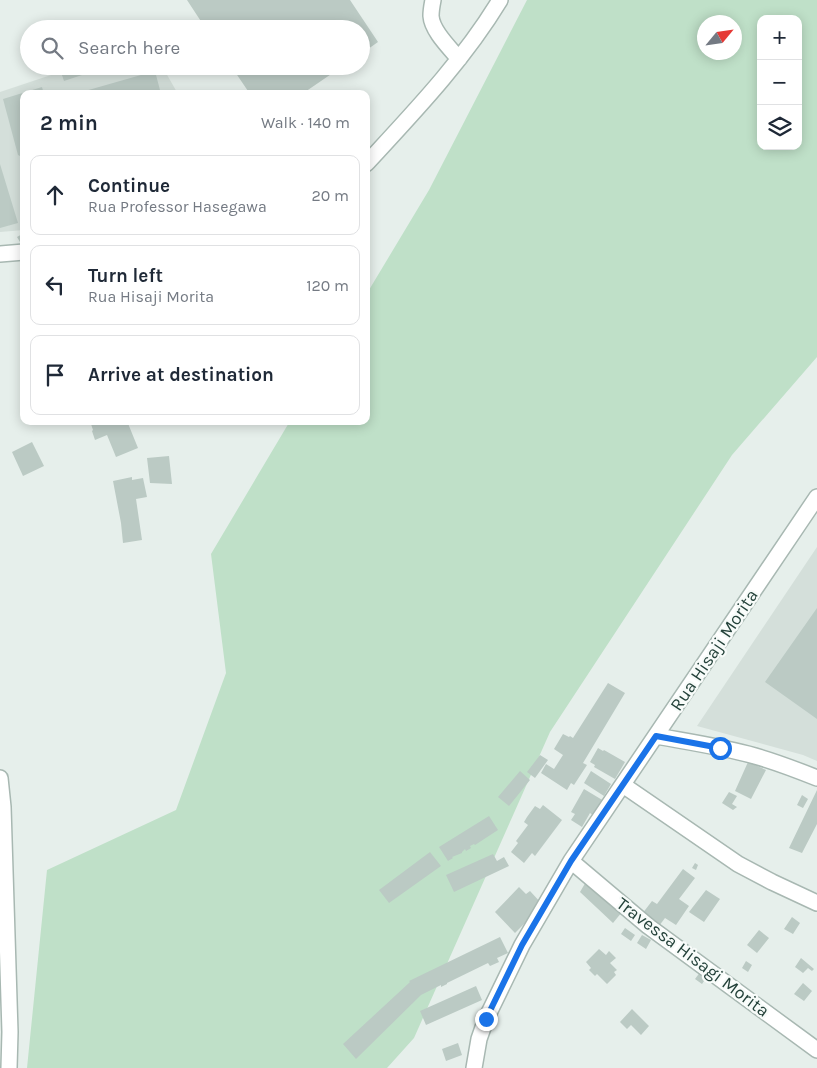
<!DOCTYPE html>
<meta charset="utf-8">
<style>
body{margin:0;font-family:Karla,sans-serif;background:#f2f2f3;color:#1f2937}
.controls{position:absolute;right:15px;top:15px;display:grid;overflow:hidden;border-radius:10px;box-shadow:0 2px 12px #0003}
.controls button{width:45px;height:45px;display:grid;place-items:center;padding:0;border:0;border-bottom:1px solid #e0e1e3;background:#fff;color:#1f2937;font:25px sans-serif}
.compass{position:absolute;left:697px;top:15px;width:45px;height:45px;border-radius:50%;background:#fff;box-shadow:0 2px 12px #0003;rotate:61deg}
.stop{position:absolute;width:15px;height:15px;margin:-11px;border:4px solid #1a73e8;border-radius:50%;background:#fff}
.stop.end{background:#1a73e8;border-color:#fff;box-shadow:0 1px 5px #0008}
.list{margin:0;padding:0;list-style:none}
h2{display:flex;justify-content:space-between;align-items:center;height:65px;margin:0;padding:0 20px;font-size:21px}
h2 small{font-size:16px;font-weight:400;color:#747a83}
.list li{display:grid;grid-template-columns:32px 1fr auto;gap:15px;align-items:center;box-sizing:border-box;height:80px;margin:0 10px 10px;padding:0 10px;border:1px solid #e0e1e3;border-radius:10px}
.list b{display:block;font-size:19px;white-space:nowrap}
.list p{margin:0;font-size:16px;white-space:nowrap;color:#747a83}
.list em{font-size:16px;font-style:normal;color:#747a83}
.icon{flex:none;width:28px;height:28px;fill:none;stroke:currentColor;stroke-width:2;stroke-linecap:round;stroke-linejoin:round}
.map{position:relative;flex:none;width:817px;height:1068px;overflow:hidden}
.search{position:absolute;background:#fff;box-shadow:0 2px 12px #0003;left:20px;top:20px;width:350px;height:55px;display:flex;align-items:center;gap:12px;box-sizing:border-box;padding:0 18px;border-radius:28px;color:#747a83;font-size:19px}
.panel{position:absolute;background:#fff;box-shadow:0 2px 12px #0003;left:20px;top:90px;width:350px;height:335px;border-radius:10px}
.map>svg:first-child{display:block}
.built{fill:#d4dfda}
.green{fill:#bfe0c8;fill-rule:evenodd}
.building{fill:#bbcac4}
.lines{fill:none;stroke-linecap:round;stroke-linejoin:round}
.minor-casing{stroke:#a8b8b2;stroke-width:18}
.minor{stroke:#fff;stroke-width:15}
.route{stroke:#1a73e8;stroke-width:6}
.labels{text-anchor:middle;stroke-width:4.5;stroke-linejoin:round;paint-order:stroke}
.street-label{font-size:18px;fill:#24423a;stroke:#f7fbf9}
</style>
<div class="map">
<svg width="817" height="1068" viewBox="0 0 817 1068">
<rect width="100%" height="100%" fill="#e6efeb"/>
<!-- built -->
<path class="built" d="M 78,66 L 162,66 L 178,94 L 24,94 L 24,230 L 0,232 L 0,92 Z
M 817,547 L 817,761 L 803,755 L 697,726 Z"/>
<!-- green -->
<path class="green" d="M 527,0 L 817,0 L 817,357 L 732,455 L 550,732 L 414,1038 L 387,1068 L 27,1068 L 47,870 L 176,810 L 226,673 L 211,554 L 290,421 L 366,421 L 366,295 L 429,190 ZM 761,19 L 798,19 L 798,146 L 761,146 ZM 704,22 L 734,22 L 734,52 L 704,52 Z"/>
<!-- building -->
<path class="building" d="M 187,0 L 350,0 L 378,42 L 361,54 L 361,29 L 206,29 Z
M 59,66 L 79,66 L 82,75 L 64,81 Z
M 231,66 L 343,66 L 302,94 L 250,94 Z
M 155,71 L 161,94 L 78,94 L 78,93 Z
M 42,87 L 44,94 L 24,94 L 24,158 L 18,155 L 3,99 Z
M 0,164 L 18,223 L 0,228 Z
M 24,233 L 24,242 L 20,242 L 17,237 Z
M 90,421 L 127,421 L 138,448 L 116,457 L 107,435 L 95,440 L 92,431 L 93,430 Z
M 32,442 L 44,466 L 23,476 L 12,452 Z
M 169,456 L 172,484 L 150,483 L 147,458 Z
M 132,477 L 132,480 L 143,478 L 147,497 L 136,499 L 142,540 L 123,543 L 121,523 L 113,481 Z
M 817,608 L 817,719 L 765,682 Z
M 608,683 L 625,693 L 583,763 L 587,765 L 574,785 L 571,783 L 567,790 L 541,773 L 546,764 L 554,769 L 563,755 L 554,749 L 563,734 L 569,737 L 570,736 L 573,738 Z
M 598,748 L 603,751 L 604,750 L 625,762 L 615,779 L 594,767 L 595,765 L 590,762 Z
M 540,755 L 548,760 L 535,778 L 527,772 Z
M 748,762 L 766,770 L 751,799 L 735,791 Z
M 520,771 L 530,780 L 509,806 L 498,797 Z
M 591,771 L 611,784 L 604,796 L 584,783 Z
M 584,789 L 604,801 L 594,816 L 590,813 L 582,827 L 571,820 L 575,814 L 571,812 Z
M 817,790 L 817,824 L 802,853 L 789,848 Z
M 729,792 L 737,796 L 732,804 L 737,807 L 733,810 L 722,803 Z
M 802,795 L 808,799 L 803,808 L 797,805 Z
M 543,805 L 562,820 L 535,856 L 532,853 L 524,863 L 511,852 L 518,843 L 516,841 L 528,825 L 524,822 L 527,817 L 535,806 L 540,809 Z
M 489,816 L 498,830 L 475,845 L 474,844 L 470,846 L 471,848 L 466,851 L 465,849 L 462,852 L 462,853 L 452,857 L 453,858 L 448,861 L 439,847 Z
M 430,852 L 441,866 L 389,903 L 379,890 Z
M 493,854 L 497,861 L 504,857 L 509,866 L 454,892 L 446,875 Z
M 695,863 L 698,865 L 696,870 L 692,868 Z
M 683,869 L 695,878 L 679,899 L 689,906 L 676,925 L 665,918 L 659,926 L 642,914 L 652,901 L 657,904 Z
M 587,880 L 622,912 L 613,923 L 580,892 Z
M 519,887 L 526,894 L 530,891 L 542,904 L 540,908 L 515,933 L 495,912 Z
M 706,890 L 720,899 L 704,922 L 689,912 Z
M 792,917 L 800,923 L 793,934 L 784,929 Z
M 625,928 L 635,935 L 631,941 L 621,934 Z
M 759,930 L 769,938 L 757,953 L 747,945 Z
M 642,935 L 651,940 L 646,949 L 637,943 Z
M 500,937 L 508,953 L 497,958 L 499,962 L 490,966 L 488,963 L 447,983 L 447,984 L 441,987 L 441,985 L 421,995 L 356,1059 L 343,1044 L 410,982 L 409,981 Z
M 599,949 L 606,955 L 609,951 L 616,958 L 610,963 L 617,970 L 614,972 L 616,975 L 607,984 L 597,974 L 595,976 L 589,970 L 591,968 L 586,962 Z
M 801,958 L 814,969 L 812,971 L 808,968 L 803,973 L 795,967 Z
M 746,961 L 752,965 L 748,972 L 742,968 Z
M 701,971 L 708,975 L 702,984 L 695,979 Z
M 803,983 L 812,991 L 804,1001 L 794,994 Z
M 476,986 L 482,1000 L 426,1025 L 420,1011 Z
M 632,1009 L 649,1026 L 641,1035 L 631,1025 L 627,1029 L 620,1022 Z
M 458,1043 L 462,1055 L 446,1061 L 442,1049 Z"/>
<g class="lines">
<!-- minor casing -->
<g class="minor-casing">
<path id="minor" d="M 433,0 C 432,5 431,11 431,16 C 432,31 450,48 459,59
M 366,164 C 414,112 463,61 500,0
M 0,254 L 24,252
M 656,736 C 689,742 723,747 755,756 C 776,762 797,770 817,778
M 0,778 L 3,807 L 10,1032 L 9,1068
M 623,785 L 738,864 L 772,882 L 817,903
M 571,861 L 648,926 L 817,1050
M 474,1068 L 479,1039 L 486,1019 L 522,945 L 571,861 L 817,497"/>
</g>
<!-- minor -->
<use href="#minor" class="minor"/>
</g>
<g class="lines">
<!-- route -->
<path class="route" d="M 486,1019 L 522,945 L 571,861 L 656,736 L 720,748"/>
</g>
<g class="labels">
<!-- street labels -->
<g class="street-label">
<text transform="translate(714 650) rotate(-56)" y="6">Rua Hisaji Morita</text>
<text transform="translate(693 957) rotate(37)" y="6">Travessa Hisagi Morita</text>
</g>
</g>
</svg>
<div class="controls">
<button>+</button>
<button>−</button>
<button><svg class="icon" aria-label="layers" viewBox="0 0 24 24"><path d="M12 4l9 5-9 5-9-5zM3 14l9 5 9-5"/></svg></button>
</div>
<svg class="compass" viewBox="-18 -18 36 36"><path d="M0-13l5 13h-10z" fill="#e53935"/><path d="M0 13l5-13h-10z" fill="#747a83"/></svg>
<div class="stop" style="left:720px;top:748px"></div>
<div class="stop end" style="left:486px;top:1019px"></div>
<div class="search"><svg class="icon" aria-label="search" viewBox="0 0 24 24"><circle cx="10" cy="10" r="6"/><path d="M15 15l6 6"/></svg>Search here</div>
<section class="panel">
<h2>2 min<small>Walk · 140 m</small></h2>
<ul class="list">
<li><svg class="icon" aria-label="ahead" viewBox="0 0 24 24"><path d="M12 20V5M6 11l6-6 6 6"/></svg><div><b>Continue</b><p>Rua Professor Hasegawa</p></div><em>20 m</em></li>
<li><svg class="icon" aria-label="left" viewBox="0 0 24 24"><path d="M17 20v-9H6M10 6l-5 5 5 5"/></svg><div><b>Turn left</b><p>Rua Hisaji Morita</p></div><em>120 m</em></li>
<li><svg class="icon" aria-label="arrive" viewBox="0 0 24 24"><path d="M6 21V4h12l-3 4 3 4H6"/></svg><div><b>Arrive at destination</b></div></li>
</ul>
</section>
</div>
